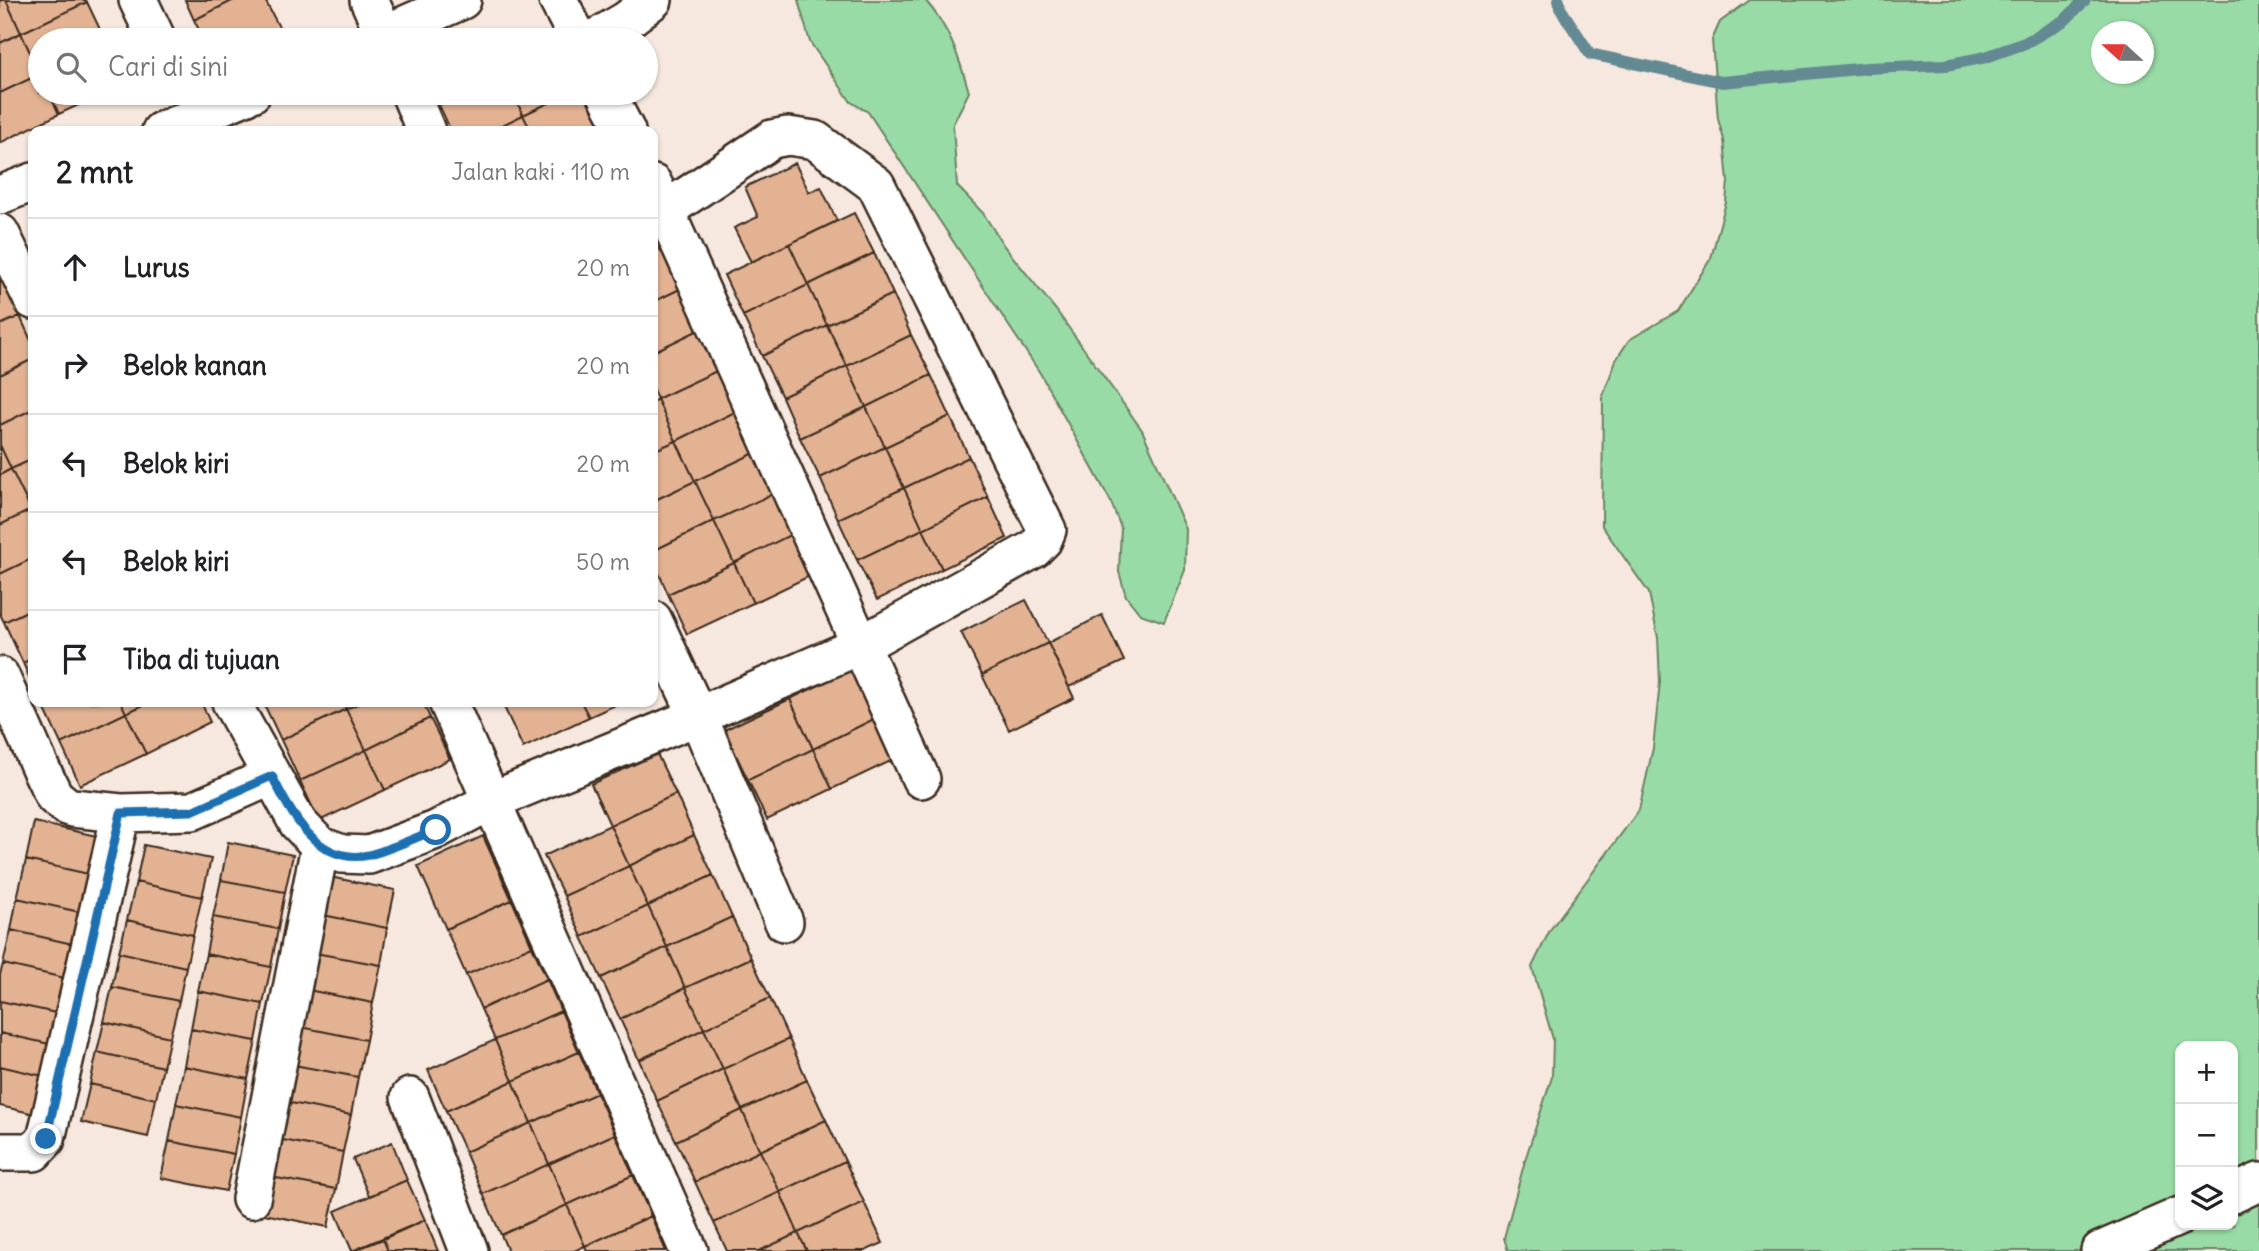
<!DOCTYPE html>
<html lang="id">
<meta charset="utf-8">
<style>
body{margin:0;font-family:Delius,sans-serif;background:#f2f2f2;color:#202124}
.controls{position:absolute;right:21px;bottom:21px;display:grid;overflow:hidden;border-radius:14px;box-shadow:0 2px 5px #0004}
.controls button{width:63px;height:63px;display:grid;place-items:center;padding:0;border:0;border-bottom:2px solid #e0e0e0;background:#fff;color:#202124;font:35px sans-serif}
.compass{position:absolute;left:2091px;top:21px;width:63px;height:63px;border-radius:50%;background:#fff;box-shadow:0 2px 5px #0004;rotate:291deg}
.stop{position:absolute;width:21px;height:21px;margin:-16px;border:5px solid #1f6fb2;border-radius:50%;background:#fff}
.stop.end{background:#1f6fb2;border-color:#fff;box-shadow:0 2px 7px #0008}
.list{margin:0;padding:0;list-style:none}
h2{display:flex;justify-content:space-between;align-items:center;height:91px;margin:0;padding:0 28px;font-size:30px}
h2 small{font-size:23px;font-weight:400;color:#757577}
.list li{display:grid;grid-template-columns:46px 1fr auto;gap:21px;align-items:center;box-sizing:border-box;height:98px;padding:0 28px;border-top:2px solid #e0e0e0}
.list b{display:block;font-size:26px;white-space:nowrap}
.list em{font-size:23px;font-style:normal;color:#757577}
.icon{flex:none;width:38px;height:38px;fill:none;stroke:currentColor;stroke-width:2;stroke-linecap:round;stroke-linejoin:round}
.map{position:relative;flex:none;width:2259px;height:1251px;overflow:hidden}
.search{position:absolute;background:#fff;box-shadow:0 2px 5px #0004;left:28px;top:28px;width:630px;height:77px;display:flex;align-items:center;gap:18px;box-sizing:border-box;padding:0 24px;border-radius:38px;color:#757577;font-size:26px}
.panel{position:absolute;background:#fff;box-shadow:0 2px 5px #0004;left:28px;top:126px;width:630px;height:581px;border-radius:14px}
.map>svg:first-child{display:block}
.green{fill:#99dba6;stroke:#6a8262;stroke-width:2;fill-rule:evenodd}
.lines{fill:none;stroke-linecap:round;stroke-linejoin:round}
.stream{stroke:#648993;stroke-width:12}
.building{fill:#e2b293;stroke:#3b2a1e;stroke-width:2}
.street-casing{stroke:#3b2a1e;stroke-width:42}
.street{stroke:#fff;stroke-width:37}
.route{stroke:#1f6fb2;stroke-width:9}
</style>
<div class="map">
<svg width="2259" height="1251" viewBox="0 0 2259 1251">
<rect width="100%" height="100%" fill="#f6e8df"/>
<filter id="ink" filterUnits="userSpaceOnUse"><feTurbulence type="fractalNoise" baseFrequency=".0143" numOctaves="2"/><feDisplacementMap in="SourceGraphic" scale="14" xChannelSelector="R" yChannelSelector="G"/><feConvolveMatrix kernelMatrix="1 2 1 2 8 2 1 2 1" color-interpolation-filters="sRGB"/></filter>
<g filter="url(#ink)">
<!-- green -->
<path class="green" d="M 798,0 L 925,0 C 949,27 959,57 969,92 L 953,124 L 957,186 L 983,213 L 1004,246 L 1056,310 L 1142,430 L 1186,529 L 1185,570 L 1164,622 L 1140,614 L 1126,596 L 1119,572 L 1121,528 L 1110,500 L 1040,373 L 868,112 L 851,102 L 810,42 Z
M 1750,0 L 2259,0 L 2259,1251 L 1508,1251 L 1504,1238 L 1526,1157 L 1552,1077 L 1553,1039 L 1532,967 L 1550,930 L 1639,810 L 1653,748 L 1660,682 L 1658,638 L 1649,593 L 1602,526 L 1603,396 L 1616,360 L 1629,340 L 1678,311 L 1711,258 L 1726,202 L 1728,182 L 1724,140 L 1718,119 L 1712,40 L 1720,22 ZM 2102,32 L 2144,32 L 2144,74 L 2102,74 ZM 2180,1046 L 2233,1046 L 2233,1225 L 2180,1225 Z"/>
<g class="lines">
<!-- stream -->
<path class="stream" d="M 1559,0 L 1560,8 L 1590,54 L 1722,82 L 1868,68 L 1946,65 L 1986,57 L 2025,43 L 2065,20 L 2085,0"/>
</g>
<!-- building -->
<path class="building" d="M 0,0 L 6,0 L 21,33 L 0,43 Z
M 6,0 L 86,0 L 87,2 L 21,33 Z
M 185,0 L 234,0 L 194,20 Z
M 234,0 L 265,0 L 280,29 L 257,40 L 204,40 L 194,20 Z
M 87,2 L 105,40 L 40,40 L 40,74 L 21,33 Z
M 21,33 L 40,74 L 0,93 L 0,43 Z
M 40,74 L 40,93 L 49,93 L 59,114 L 0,143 L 0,93 Z
M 49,93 L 105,93 L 59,114 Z
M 465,93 L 513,93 L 523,115 L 490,131 L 451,131 L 439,105 Z
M 513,93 L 570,93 L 523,115 Z
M 570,93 L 593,93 L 608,124 L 593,131 L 531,131 L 523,115 Z
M 523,115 L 531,131 L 490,131 Z
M 795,163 L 809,192 L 821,187 L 837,221 L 751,262 L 734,228 L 758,217 L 745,187 Z
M 854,213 L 874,253 L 808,285 L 789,244 Z
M 789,244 L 808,285 L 743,316 L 724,275 Z
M 665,246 L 684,287 L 653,302 L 653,252 Z
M 874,253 L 893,294 L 827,325 L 808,285 Z
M 1,275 L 20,316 L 0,325 L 0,276 Z
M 808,285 L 827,325 L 762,356 L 743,316 Z
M 684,287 L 703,328 L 653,352 L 653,302 Z
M 893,294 L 911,335 L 847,366 L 827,325 Z
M 20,316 L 33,345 L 33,359 L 0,375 L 0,325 Z
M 827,325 L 847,366 L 782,397 L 762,356 Z
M 703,328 L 723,368 L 657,399 L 653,390 L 653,352 Z
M 911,335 L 931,375 L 866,407 L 847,366 Z
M 33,359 L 33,409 L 0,425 L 0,375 Z
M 847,366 L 866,407 L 800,438 L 782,397 Z
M 723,368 L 741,409 L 676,441 L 657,399 Z
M 931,375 L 950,416 L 885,447 L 866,407 Z
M 657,399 L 676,441 L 653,451 L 653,402 Z
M 866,407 L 885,447 L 820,478 L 800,438 Z
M 33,409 L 33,459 L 11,469 L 0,445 L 0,425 Z
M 741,409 L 761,450 L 695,481 L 676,441 Z
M 950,416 L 969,457 L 904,488 L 885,447 Z
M 676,441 L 695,481 L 653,501 L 653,451 Z
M 0,445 L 11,469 L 0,475 Z
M 885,447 L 904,488 L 838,519 L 820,478 Z
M 761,450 L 779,491 L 714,521 L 695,481 Z
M 969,457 L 988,497 L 923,529 L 904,488 Z
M 33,459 L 33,509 L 31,510 L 11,469 Z
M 11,469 L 31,510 L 0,525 L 0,475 Z
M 695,481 L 714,521 L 653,551 L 653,501 Z
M 904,488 L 923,529 L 857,560 L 838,519 Z
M 779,491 L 798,531 L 734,563 L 714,521 Z
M 988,497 L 1007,538 L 942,569 L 923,529 Z
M 31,510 L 33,515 L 33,558 L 0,574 L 0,525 Z
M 714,521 L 734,563 L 668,594 L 653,560 L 653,551 Z
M 923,529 L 942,569 L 877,600 L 857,560 Z
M 798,531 L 818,572 L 753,603 L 734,563 Z
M 33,558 L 33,608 L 4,622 L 0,614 L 0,574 Z
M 734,563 L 753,603 L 687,634 L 668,594 Z
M 1026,600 L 1048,643 L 982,675 L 961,632 Z
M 33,608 L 33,658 L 23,663 L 4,622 Z
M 1102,615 L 1124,661 L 1069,687 L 1048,643 Z
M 1048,643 L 1074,698 L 1009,730 L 982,675 Z
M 33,658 L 33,686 L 23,663 Z
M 855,668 L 878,717 L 813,749 L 790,699 Z
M 790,699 L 813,749 L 748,780 L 724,730 Z
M 45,702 L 121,702 L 126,713 L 61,744 L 42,703 Z
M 121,702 L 150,702 L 126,713 Z
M 150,702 L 201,702 L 210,722 L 146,754 L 126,713 Z
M 263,702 L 343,702 L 346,709 L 281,740 Z
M 362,702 L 423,702 L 430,718 L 366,750 L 346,709 Z
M 516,702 L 581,702 L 589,717 L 523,748 L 504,707 Z
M 581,702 L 622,702 L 589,717 Z
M 346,709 L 366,750 L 300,781 L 281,740 Z
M 126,713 L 146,754 L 80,785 L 61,744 Z
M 878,717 L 897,758 L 832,789 L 813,749 Z
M 430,718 L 450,759 L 385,790 L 366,750 Z
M 813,749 L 832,789 L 767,820 L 748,780 Z
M 366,750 L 385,790 L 319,821 L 300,781 Z
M 657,754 L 676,794 L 610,825 L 591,784 Z
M 676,794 L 694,835 L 629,866 L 610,825 Z
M 34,822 L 101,837 L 93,875 L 26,860 Z
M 610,825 L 629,866 L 564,896 L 544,856 Z
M 694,835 L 713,875 L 648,906 L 629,866 Z
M 483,836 L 512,900 L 446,929 L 418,866 Z
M 228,842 L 293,855 L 285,892 L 221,880 Z
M 144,845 L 211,859 L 202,897 L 136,882 Z
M 26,860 L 93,875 L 84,913 L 17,898 Z
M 629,866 L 648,906 L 582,937 L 564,896 Z
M 713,875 L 732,917 L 667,947 L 648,906 Z
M 330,877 L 395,890 L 387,928 L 323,915 Z
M 221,880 L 285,892 L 278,929 L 213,917 Z
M 136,882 L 202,897 L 193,935 L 127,920 Z
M 17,898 L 84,913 L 77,945 L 11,930 Z
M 512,900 L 532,946 L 466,975 L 446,929 Z
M 648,906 L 667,947 L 601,978 L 582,937 Z
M 323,915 L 387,928 L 381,965 L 315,953 Z
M 213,917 L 278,929 L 271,967 L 206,954 Z
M 732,917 L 751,958 L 685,988 L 667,947 Z
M 127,920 L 193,935 L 186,967 L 119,952 Z
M 11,930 L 77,945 L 69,979 L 3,964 Z
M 532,946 L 547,979 L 481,1009 L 466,975 Z
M 667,947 L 685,988 L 620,1019 L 601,978 Z
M 119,952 L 186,967 L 179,1001 L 112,987 Z
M 315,953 L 381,965 L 373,1003 L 308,990 Z
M 206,954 L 271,967 L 263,1004 L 198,991 Z
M 751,958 L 770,998 L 704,1029 L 685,988 Z
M 3,964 L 69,979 L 61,1014 L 0,1001 L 0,975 Z
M 547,979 L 561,1011 L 495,1040 L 481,1009 Z
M 112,987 L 179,1001 L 170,1037 L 104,1022 Z
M 685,988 L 704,1029 L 639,1060 L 620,1019 Z
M 308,990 L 373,1003 L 366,1040 L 301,1027 Z
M 198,991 L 263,1004 L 256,1041 L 191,1029 Z
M 770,998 L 789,1039 L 723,1069 L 704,1029 Z
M 0,1001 L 61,1014 L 54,1045 L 0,1033 Z
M 561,1011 L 579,1052 L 513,1081 L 495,1040 Z
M 104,1022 L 170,1037 L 163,1067 L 97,1052 Z
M 301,1027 L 366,1040 L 358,1077 L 294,1065 Z
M 191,1029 L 256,1041 L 248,1079 L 184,1066 Z
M 704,1029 L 723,1069 L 657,1101 L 639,1060 Z
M 0,1033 L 54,1045 L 47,1077 L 0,1066 Z
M 789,1039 L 807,1080 L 742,1110 L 723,1069 Z
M 495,1040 L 513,1081 L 446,1111 L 428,1070 Z
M 97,1052 L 163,1067 L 156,1099 L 90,1084 Z
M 579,1052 L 597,1093 L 531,1123 L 513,1081 Z
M 294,1065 L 358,1077 L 351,1115 L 286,1102 Z
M 0,1066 L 47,1077 L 39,1115 L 0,1106 Z
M 184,1066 L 248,1079 L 241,1117 L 176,1104 Z
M 723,1069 L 742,1110 L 676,1141 L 657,1101 Z
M 807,1080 L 826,1120 L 760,1151 L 742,1110 Z
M 513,1081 L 531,1123 L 465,1152 L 446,1111 Z
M 90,1084 L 156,1099 L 148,1137 L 81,1122 Z
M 597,1093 L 615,1134 L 549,1164 L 531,1123 Z
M 286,1102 L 351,1115 L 343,1152 L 278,1139 Z
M 176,1104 L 241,1117 L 234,1154 L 169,1141 Z
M 742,1110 L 760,1151 L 695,1182 L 676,1141 Z
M 826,1120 L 845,1161 L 780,1192 L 760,1151 Z
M 531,1123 L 549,1164 L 483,1194 L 465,1152 Z
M 615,1134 L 633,1175 L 567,1205 L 549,1164 Z
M 278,1139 L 343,1152 L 336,1189 L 271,1177 Z
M 169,1141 L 234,1154 L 226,1191 L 161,1178 Z
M 392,1142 L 407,1180 L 369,1196 L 353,1159 Z
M 760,1151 L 780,1192 L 714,1223 L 695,1182 Z
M 845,1161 L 864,1202 L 798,1233 L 780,1192 Z
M 549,1164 L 567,1205 L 501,1235 L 483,1194 Z
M 633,1175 L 651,1216 L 585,1246 L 567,1205 Z
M 271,1177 L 336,1189 L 328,1227 L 264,1214 Z
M 407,1180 L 425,1220 L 352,1251 L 335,1211 Z
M 780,1192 L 798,1233 L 759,1251 L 727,1251 L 714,1223 Z
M 864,1202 L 883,1243 L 865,1251 L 807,1251 L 798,1233 Z
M 567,1205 L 585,1246 L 574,1251 L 508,1251 L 501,1235 Z
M 651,1216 L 666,1251 L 587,1251 L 585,1246 Z
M 425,1220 L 438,1251 L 388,1251 L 383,1239 Z
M 798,1233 L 807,1251 L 759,1251 Z
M 383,1239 L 388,1251 L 353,1251 Z"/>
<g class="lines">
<!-- street casing -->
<g class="street-casing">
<path id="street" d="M 138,0 L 157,40
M 369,0 L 387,40
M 558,0 L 579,40
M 371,40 L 462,0
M 593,40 L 627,20 L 653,0
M 410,93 L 426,131
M 606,93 L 626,131
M 161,131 L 252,93
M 653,184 L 921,779
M 0,195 L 33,182
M 0,233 L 33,300
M 653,620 L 698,716 L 784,922
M 0,676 L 40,767 L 54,796 L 66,806 L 72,808 L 121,813 L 46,1139 L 34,1152 L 0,1152
M 448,702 L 689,1251
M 272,776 L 298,823 L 320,846 L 342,854 L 369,855 L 436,830 L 491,801 L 698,716 L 861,645 L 1034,549 L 1043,540 L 1047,530 L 876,185 L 815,140 L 788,136 L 772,139 L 666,210
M 121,813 L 192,811 L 272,776 L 231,702
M 410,1097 L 469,1251
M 2233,1194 L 2259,1182
M 251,1199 L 320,846
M 2100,1251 L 2180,1216"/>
</g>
<!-- street -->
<use href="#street" class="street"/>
</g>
</g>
<g class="lines" filter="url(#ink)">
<!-- route -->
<path class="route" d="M 46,1139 L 121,813 L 192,811 L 272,776 C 291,814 318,866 369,855 C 391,849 414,838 436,830"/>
</g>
</svg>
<div class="controls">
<button>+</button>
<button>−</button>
<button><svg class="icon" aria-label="layers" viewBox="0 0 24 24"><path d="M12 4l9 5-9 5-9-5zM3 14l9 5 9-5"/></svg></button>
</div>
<svg class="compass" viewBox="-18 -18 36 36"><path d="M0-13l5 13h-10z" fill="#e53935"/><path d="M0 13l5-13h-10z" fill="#757577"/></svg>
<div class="stop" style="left:436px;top:830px"></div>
<div class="stop end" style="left:46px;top:1139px"></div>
<div class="search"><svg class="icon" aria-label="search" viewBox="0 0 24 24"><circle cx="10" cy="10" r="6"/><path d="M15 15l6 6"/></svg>Cari di sini</div>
<section class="panel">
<h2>2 mnt<small>Jalan kaki · 110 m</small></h2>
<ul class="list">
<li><svg class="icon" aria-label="ahead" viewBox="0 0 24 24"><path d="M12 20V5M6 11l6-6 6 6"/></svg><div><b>Lurus</b></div><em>20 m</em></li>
<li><svg class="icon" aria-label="right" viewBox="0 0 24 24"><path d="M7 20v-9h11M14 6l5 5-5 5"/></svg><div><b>Belok kanan</b></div><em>20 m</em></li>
<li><svg class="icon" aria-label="left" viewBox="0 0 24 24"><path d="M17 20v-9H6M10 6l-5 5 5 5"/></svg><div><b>Belok kiri</b></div><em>20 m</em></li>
<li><svg class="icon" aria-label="left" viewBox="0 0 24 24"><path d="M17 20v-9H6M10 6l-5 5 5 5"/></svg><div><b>Belok kiri</b></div><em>50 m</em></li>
<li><svg class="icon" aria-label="arrive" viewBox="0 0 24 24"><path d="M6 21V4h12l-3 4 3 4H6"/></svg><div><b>Tiba di tujuan</b></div></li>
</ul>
</section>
</div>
